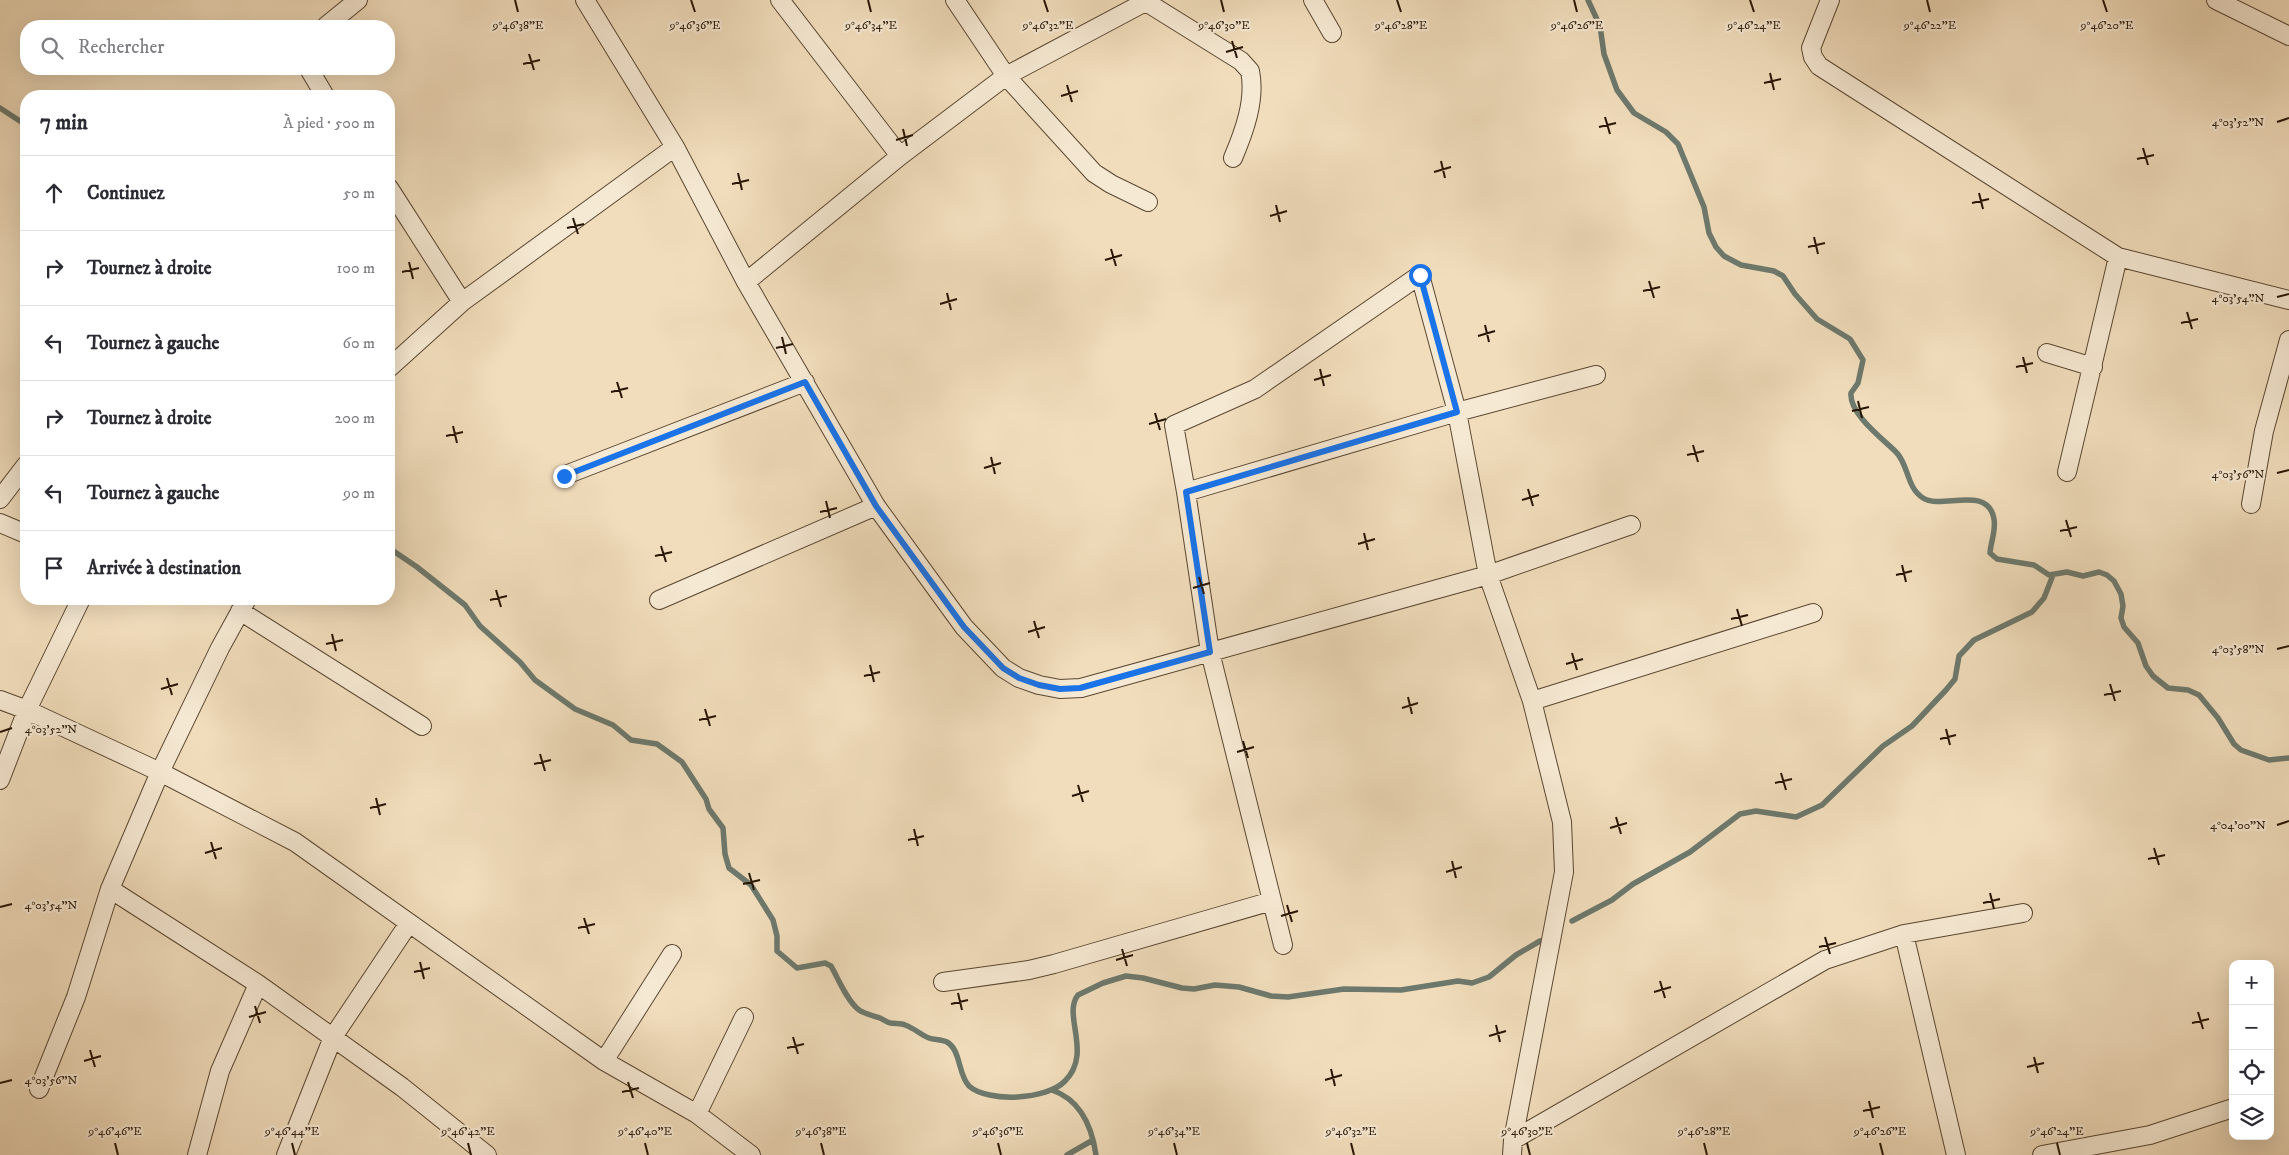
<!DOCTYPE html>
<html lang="fr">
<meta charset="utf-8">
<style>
body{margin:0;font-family:"IM FELL DW Pica",serif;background:#f2f2f3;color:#2b2b33}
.controls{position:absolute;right:15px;bottom:15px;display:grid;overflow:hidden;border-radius:10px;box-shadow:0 5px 20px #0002}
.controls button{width:45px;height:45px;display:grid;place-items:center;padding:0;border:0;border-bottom:1px solid #e1e1e2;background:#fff;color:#2b2b33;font:25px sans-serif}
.stop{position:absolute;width:15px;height:15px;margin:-11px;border:4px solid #1a73e8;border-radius:50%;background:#fff}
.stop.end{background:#1a73e8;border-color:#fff;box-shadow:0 1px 5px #0008}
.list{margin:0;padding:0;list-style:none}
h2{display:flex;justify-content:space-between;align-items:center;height:65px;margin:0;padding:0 20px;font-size:21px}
h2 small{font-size:16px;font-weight:400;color:#7c7c81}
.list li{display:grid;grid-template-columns:32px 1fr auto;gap:15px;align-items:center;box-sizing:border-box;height:75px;padding:0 20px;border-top:1px solid #e1e1e2}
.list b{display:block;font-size:19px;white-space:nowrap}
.list em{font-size:16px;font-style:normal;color:#7c7c81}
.icon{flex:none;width:28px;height:28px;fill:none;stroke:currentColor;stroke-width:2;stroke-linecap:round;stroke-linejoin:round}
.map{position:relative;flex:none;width:2289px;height:1155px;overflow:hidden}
.search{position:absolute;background:#fff;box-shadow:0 5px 20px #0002;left:20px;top:20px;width:375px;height:55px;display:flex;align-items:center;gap:12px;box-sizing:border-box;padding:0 18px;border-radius:20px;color:#7c7c81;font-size:19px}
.panel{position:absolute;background:#fff;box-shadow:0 5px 20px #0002;left:20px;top:90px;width:375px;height:515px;border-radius:20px}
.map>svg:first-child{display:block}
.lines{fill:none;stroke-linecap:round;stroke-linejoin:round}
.stream{stroke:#6d796d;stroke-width:5.5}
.street-casing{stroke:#5a4731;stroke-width:20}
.street{stroke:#f6e9d3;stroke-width:18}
.route{stroke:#1a73e8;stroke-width:6}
.ticks{fill:none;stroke:#271503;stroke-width:2}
.ticks-label{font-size:12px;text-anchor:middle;fill:#271503;stroke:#f6e9d3;stroke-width:4.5;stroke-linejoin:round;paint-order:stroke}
</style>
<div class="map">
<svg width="2289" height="1155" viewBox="0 0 2289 1155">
<rect width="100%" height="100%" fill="#f1ddbc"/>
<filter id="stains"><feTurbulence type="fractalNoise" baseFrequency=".004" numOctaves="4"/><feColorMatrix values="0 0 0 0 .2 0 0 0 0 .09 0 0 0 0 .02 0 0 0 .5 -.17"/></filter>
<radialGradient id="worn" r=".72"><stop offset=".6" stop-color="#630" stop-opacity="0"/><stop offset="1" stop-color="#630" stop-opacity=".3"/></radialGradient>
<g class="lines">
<!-- stream -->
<path class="stream" d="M 1588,0 L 1600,26 L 1604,54 L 1617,90 L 1634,113 L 1666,132 L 1678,144 L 1704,207 L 1709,233 L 1716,247 L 1724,256 L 1741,265 L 1774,271 L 1783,276 L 1795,294 L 1817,319 L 1850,339 L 1863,360 L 1858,383 L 1851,393 C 1849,414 1883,439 1896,452 C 1909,465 1906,487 1923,498 C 1941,510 1988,484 1994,519 C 1996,531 1991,541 1990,553 L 1997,559 L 2034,565 L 2049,575 L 2067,572 L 2083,576 L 2099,572 L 2107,575 L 2114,581 L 2121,594 L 2123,606 L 2121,618 L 2124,627 L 2138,643 L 2146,666 L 2153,676 L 2168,688 L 2188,690 L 2199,695 L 2218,718 L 2234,744 L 2241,750 L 2269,760 L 2289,758
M 0,108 L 26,125
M 389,548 L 417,567 L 465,605 L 480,626 L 520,662 L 535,680 L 575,709 L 613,725 L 631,740 L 657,744 L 682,762 L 706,799 L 709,809 L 723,828 L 725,854 L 729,868 L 751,885 L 773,920 L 777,936 L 777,951 L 797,968 L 825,963 L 831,966 C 838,978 847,1001 859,1010 C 865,1014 874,1016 880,1018 C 884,1020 887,1022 890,1023 C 896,1024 901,1023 905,1025 C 914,1028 921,1035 929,1038 C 934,1040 941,1039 947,1042 C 961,1050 958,1075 969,1086 C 988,1103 1047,1100 1065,1081 C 1093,1053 1062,1015 1078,995 L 1103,983 L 1126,976 L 1143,978 L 1182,988 L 1194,989 L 1215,985 L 1239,987 L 1271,996 L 1288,997 L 1344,989 L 1401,990 L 1458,981 L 1472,983 L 1489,977 L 1516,955 L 1540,941
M 1572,921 L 1612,900 L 1633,884 L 1690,852 L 1740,814 L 1756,811 L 1796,817 L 1822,805 L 1883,746 L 1912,726 L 1946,690 L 1955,679 L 1959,656 L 1974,640 L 2032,612 L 2044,598 L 2053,575
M 1052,1090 C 1081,1100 1092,1127 1096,1155
M 1067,1155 L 1093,1140"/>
<!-- street casing -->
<g class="street-casing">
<path id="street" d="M 585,0 L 675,147 L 746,282 L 876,506 L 964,627 L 1003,668 L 1019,678 L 1039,685 L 1060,689 L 1081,688 L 1488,575 L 1631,525
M 780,0 L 900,156
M 955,0 L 1006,76 L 1094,173 L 1111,184 L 1148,202
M 1143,0 L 1241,61 L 1250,71 C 1256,100 1244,132 1233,158
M 1313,0 L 1332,33
M 1830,0 L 1811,48 L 1813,57 L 1819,66 L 2118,257 L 2289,300
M 2216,0 L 2289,36
M 326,26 L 358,0
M 309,69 L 325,96
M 389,188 L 462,302
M 746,282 L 900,156 L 1006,76 L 1149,0
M 2047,353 L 2093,367
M 389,368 L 462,302 L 675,147
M 2067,472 L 2118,257
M 563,476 L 805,382
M 1186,492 L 1457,412 L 1596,375
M 0,499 L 26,465
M 2251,504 L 2264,431 L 2289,340
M 0,523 L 26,534
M 659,600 L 876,506
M 240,611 L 422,726
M 0,700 L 27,710 L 160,772 L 295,842 L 604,1061 L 697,1114 L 751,1155
M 1532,701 L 1813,613
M 0,780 L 27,710 L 81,599
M 110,889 L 258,984 L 402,1087 L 487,1155
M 1904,934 L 1956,1155
M 1283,945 L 1210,652 L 1186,492 L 1174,425 L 1255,389 L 1420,275 L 1457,412 L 1488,575 L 1532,701 L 1562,822 L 1564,872 L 1513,1140
M 943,982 L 1029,970 L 1054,964 L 1272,901
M 604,1061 L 672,954
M 39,1089 L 76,997 L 110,889 L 160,772 L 220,648 L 247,599
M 697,1114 L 744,1017
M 197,1155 L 220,1071 L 258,984
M 286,1155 L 333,1037 L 409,923
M 1512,1155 L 1513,1140 L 1825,960 L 1904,934 L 2023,913
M 2042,1155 L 2150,1135 L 2233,1108"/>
</g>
<!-- street -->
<use href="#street" class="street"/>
</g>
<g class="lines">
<!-- route -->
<path class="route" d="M 564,476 L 805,382 L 876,506 L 964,627 L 1003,668 L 1019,678 L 1039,685 L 1060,689 L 1080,688 L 1210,652 L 1186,492 L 1457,412 L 1420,275"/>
</g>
<!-- ticks -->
<path class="ticks" d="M 515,0 L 518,12M 691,0 L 695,12M 868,0 L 871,12M 1044,0 L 1048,12M 1221,0 L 1224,12M 1397,0 L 1401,12M 1574,0 L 1577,12M 1750,0 L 1754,12M 1927,0 L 1930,12M 2103,0 L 2107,12M 1232,41 L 1237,58M 1226,52 L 1243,47M 529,54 L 534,70M 523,64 L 540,60M 1770,73 L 1774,90M 1764,83 L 1781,79M 1067,85 L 1072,102M 1061,96 L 1078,91M 1605,117 L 1610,134M 2277,122 L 2289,118M 1599,127 L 1616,123M 903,129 L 907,146M 896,140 L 913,135M 2143,148 L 2148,165M 2137,159 L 2154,155M 1441,161 L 1445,178M 1434,172 L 1451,167M 738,173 L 742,190M 732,184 L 749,180M 1979,193 L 1983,209M 1972,203 L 1989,199M 1276,205 L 1280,222M 1270,216 L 1287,211M 573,218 L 578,234M 567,228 L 584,224M 1814,237 L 1818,254M 1808,247 L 1825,243M 1111,249 L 1116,266M 1105,260 L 1122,255M 409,262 L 413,279M 402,272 L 419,268M 1649,281 L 1654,298M 1643,291 L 1660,287M 947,293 L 951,310M 2277,297 L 2289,294M 940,304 L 957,299M 2187,312 L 2192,329M 2181,323 L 2198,319M 1485,325 L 1489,342M 1478,336 L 1495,331M 782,337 L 786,354M 776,348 L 793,344M 2023,357 L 2027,373M 2016,367 L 2033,363M 1320,369 L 1324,386M 1314,380 L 1331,375M 617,382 L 622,398M 611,392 L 628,388M 1858,401 L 1862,418M 1852,411 L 1869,407M 1155,413 L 1160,430M 1149,424 L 1166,419M 453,426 L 457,443M 446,436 L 463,432M 1693,445 L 1698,462M 1687,455 L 1704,451M 991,457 L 995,474M 984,468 L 1001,463M 2277,473 L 2289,470M 1528,489 L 1533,506M 1522,500 L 1539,495M 826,501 L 830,518M 820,512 L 837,508M 2066,520 L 2071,537M 2060,531 L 2077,527M 1364,533 L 1368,550M 1358,544 L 1375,539M 661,546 L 666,562M 655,556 L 672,552M 1902,565 L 1906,582M 1896,575 L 1912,571M 1199,577 L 1204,594M 1193,588 L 1210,583M 496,590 L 501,607M 490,600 L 507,596M 1737,609 L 1742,626M 1731,619 L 1748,615M 1034,621 L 1039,638M 1028,632 L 1045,627M 332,634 L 336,651M 326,644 L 343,640M 2277,649 L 2289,646M 1572,653 L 1577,670M 1566,664 L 1583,659M 870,665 L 874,682M 864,676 L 880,672M 167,678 L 172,695M 2110,684 L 2115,701M 161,689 L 178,684M 2104,695 L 2121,691M 1408,697 L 1412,714M 1402,708 L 1418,703M 705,709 L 710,726M 699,720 L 716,716M 1946,729 L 1950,745M 0,732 L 12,728M 1940,739 L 1956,735M 1243,741 L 1248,758M 1237,752 L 1254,747M 540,754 L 545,771M 534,764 L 551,760M 1781,773 L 1786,790M 1775,783 L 1792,779M 1078,785 L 1083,802M 1072,796 L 1089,791M 376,798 L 380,815M 370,808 L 386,804M 1616,817 L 1621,834M 2277,825 L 2289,821M 1610,828 L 1627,823M 914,829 L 918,846M 908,840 L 924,836M 211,842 L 216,859M 2154,848 L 2159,865M 205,853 L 222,848M 2148,859 L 2165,855M 1452,861 L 1456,878M 1446,872 L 1462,867M 749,873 L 754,890M 743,884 L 760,880M 1990,893 L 1994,909M 1983,903 L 2000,899M 1287,905 L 1292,922M 0,907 L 12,904M 1281,916 L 1298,911M 584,918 L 589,934M 578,928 L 595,924M 1825,937 L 1830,954M 1819,947 L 1836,943M 1122,949 L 1127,966M 1116,960 L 1133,955M 420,962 L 424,979M 414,972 L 430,968M 1660,981 L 1665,998M 1654,992 L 1671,987M 958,993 L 962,1010M 951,1004 L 968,1000M 255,1006 L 260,1023M 2198,1012 L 2203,1029M 249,1017 L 266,1012M 2192,1023 L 2209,1019M 1496,1025 L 1500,1042M 1489,1036 L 1506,1031M 793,1037 L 798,1054M 787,1048 L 804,1044M 90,1050 L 95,1067M 2034,1057 L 2038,1073M 84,1061 L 101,1056M 2027,1067 L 2044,1063M 1331,1069 L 1335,1086M 1325,1080 L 1342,1075M 628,1082 L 633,1098M 0,1083 L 12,1080M 622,1092 L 639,1088M 1869,1101 L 1873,1118M 1863,1111 L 1880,1107M 115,1143 L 118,1155M 292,1143 L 295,1155M 468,1143 L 471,1155M 645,1143 L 648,1155M 821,1143 L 824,1155M 998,1143 L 1001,1155M 1174,1143 L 1177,1155M 1351,1143 L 1354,1155M 1527,1143 L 1530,1155M 1704,1143 L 1707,1155M 1880,1143 L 1883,1155M 2057,1143 L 2060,1155"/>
<g class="ticks-label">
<text x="518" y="29">9°46'38"E</text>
<text x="695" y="29">9°46'36"E</text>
<text x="871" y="29">9°46'34"E</text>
<text x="1048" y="29">9°46'32"E</text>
<text x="1224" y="29">9°46'30"E</text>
<text x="1401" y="29">9°46'28"E</text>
<text x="1577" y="29">9°46'26"E</text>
<text x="1754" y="29">9°46'24"E</text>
<text x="1930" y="29">9°46'22"E</text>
<text x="2107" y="29">9°46'20"E</text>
<text x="2238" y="126">4°03'52"N</text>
<text x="2238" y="302">4°03'54"N</text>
<text x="2238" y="478">4°03'56"N</text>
<text x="2238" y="653">4°03'58"N</text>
<text x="51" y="733">4°03'52"N</text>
<text x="2238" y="829">4°04'00"N</text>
<text x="51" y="909">4°03'54"N</text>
<text x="51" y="1084">4°03'56"N</text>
<text x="115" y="1135">9°46'46"E</text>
<text x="292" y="1135">9°46'44"E</text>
<text x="468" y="1135">9°46'42"E</text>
<text x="645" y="1135">9°46'40"E</text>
<text x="821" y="1135">9°46'38"E</text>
<text x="998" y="1135">9°46'36"E</text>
<text x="1174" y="1135">9°46'34"E</text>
<text x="1351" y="1135">9°46'32"E</text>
<text x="1527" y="1135">9°46'30"E</text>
<text x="1704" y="1135">9°46'28"E</text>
<text x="1880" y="1135">9°46'26"E</text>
<text x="2057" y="1135">9°46'24"E</text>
</g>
<rect width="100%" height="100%" filter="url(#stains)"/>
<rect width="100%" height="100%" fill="url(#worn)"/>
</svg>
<div class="controls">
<button>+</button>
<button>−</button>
<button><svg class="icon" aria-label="locate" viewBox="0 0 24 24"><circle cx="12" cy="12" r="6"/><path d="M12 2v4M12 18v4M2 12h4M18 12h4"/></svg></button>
<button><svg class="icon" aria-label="layers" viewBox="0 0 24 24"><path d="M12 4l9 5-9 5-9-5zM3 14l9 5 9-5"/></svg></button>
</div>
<div class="stop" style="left:1420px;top:275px"></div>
<div class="stop end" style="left:564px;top:476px"></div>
<div class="search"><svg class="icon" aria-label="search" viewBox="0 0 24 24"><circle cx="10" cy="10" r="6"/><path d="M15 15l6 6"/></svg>Rechercher</div>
<section class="panel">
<h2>7 min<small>À pied · 500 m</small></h2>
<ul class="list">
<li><svg class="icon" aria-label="ahead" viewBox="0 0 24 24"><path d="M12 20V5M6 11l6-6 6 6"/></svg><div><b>Continuez</b></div><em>50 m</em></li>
<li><svg class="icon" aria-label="right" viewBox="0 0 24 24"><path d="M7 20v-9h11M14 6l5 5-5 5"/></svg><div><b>Tournez à droite</b></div><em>100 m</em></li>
<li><svg class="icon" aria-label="left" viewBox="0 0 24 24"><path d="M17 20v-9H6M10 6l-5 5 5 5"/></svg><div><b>Tournez à gauche</b></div><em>60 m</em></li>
<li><svg class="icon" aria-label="right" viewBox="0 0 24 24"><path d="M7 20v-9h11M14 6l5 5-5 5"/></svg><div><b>Tournez à droite</b></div><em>200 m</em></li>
<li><svg class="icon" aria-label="left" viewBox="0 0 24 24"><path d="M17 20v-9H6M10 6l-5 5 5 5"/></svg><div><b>Tournez à gauche</b></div><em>90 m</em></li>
<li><svg class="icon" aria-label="arrive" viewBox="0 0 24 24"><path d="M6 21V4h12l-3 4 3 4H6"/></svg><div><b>Arrivée à destination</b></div></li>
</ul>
</section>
</div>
